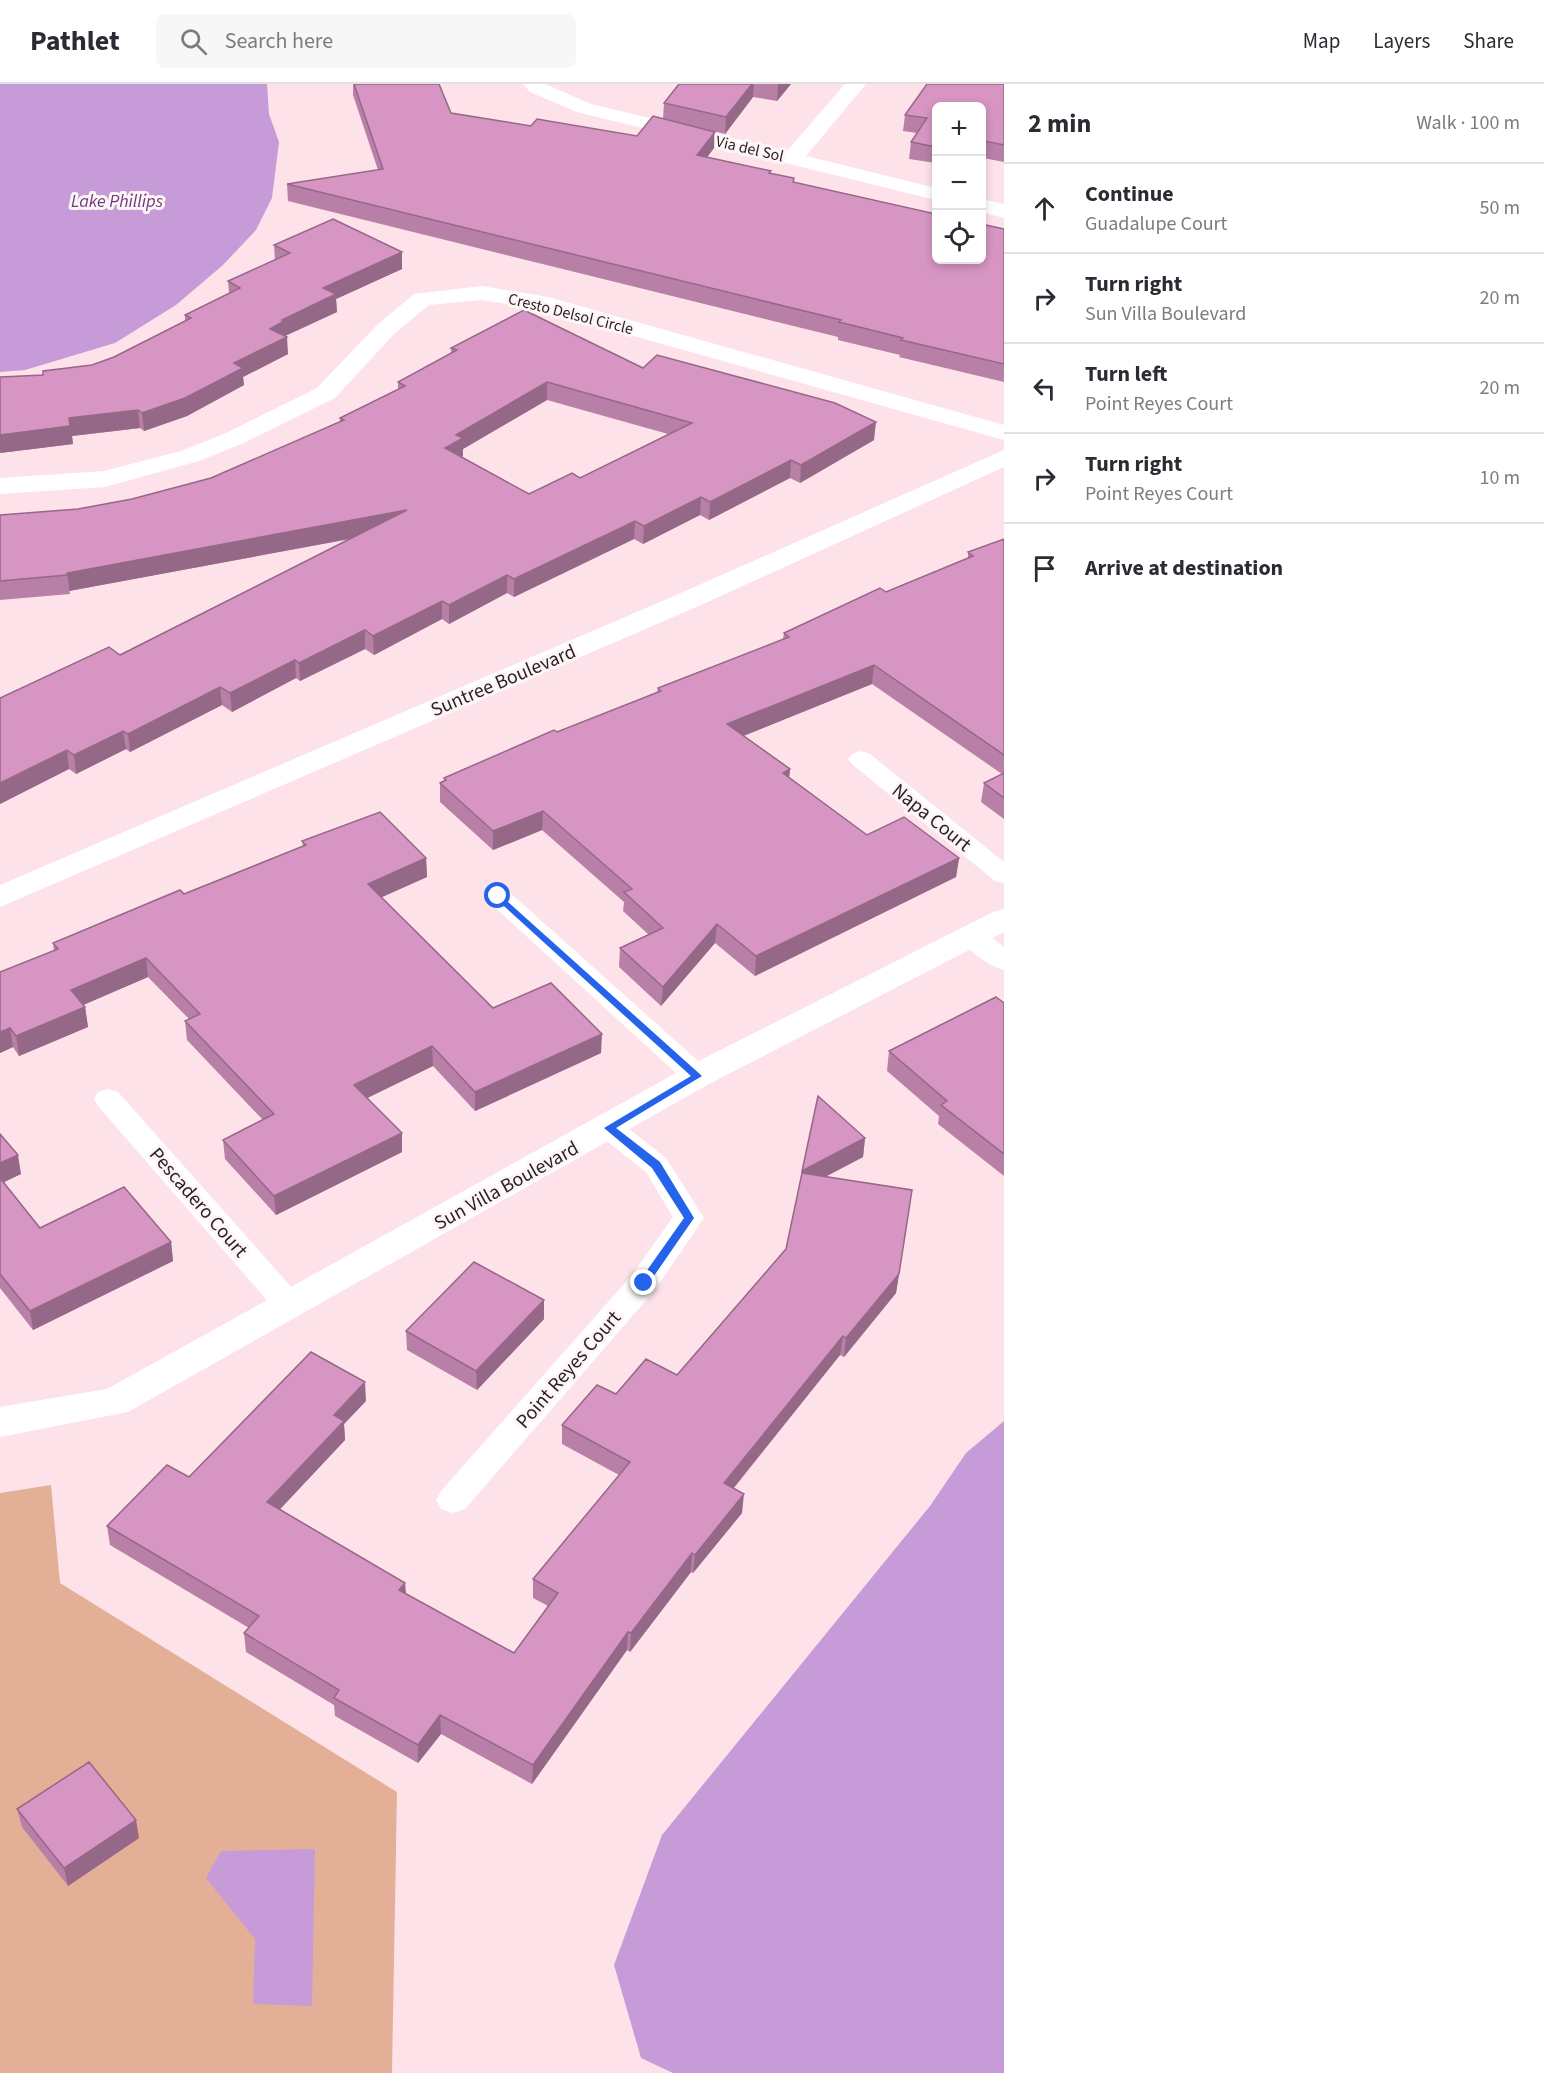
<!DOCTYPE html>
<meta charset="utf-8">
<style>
body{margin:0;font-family:"Source Sans 3",sans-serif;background:#f7f7f7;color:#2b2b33}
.controls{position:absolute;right:18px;top:18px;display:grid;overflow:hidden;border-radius:9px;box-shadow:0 3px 9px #0003}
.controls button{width:54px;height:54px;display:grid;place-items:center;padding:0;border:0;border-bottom:2px solid #e1e1e2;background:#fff;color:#2b2b33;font:30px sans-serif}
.stop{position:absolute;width:18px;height:18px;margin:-14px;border:4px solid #2563eb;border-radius:50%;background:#fff}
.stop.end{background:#2563eb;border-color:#fff;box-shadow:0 2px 6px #0008}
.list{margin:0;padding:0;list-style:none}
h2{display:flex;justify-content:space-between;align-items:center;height:78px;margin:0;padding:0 24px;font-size:26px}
h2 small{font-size:20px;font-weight:400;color:#7c7c81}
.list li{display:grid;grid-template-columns:39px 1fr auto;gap:18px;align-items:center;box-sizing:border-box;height:90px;padding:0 24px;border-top:2px solid #e1e1e2}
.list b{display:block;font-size:22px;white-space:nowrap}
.list p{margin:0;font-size:20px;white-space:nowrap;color:#7c7c81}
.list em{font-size:20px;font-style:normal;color:#7c7c81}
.icon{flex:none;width:33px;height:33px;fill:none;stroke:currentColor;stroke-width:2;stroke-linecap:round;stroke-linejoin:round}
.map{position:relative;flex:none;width:1004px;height:1989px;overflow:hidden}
header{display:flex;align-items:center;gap:36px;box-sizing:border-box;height:84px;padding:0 30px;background:#fff;border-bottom:2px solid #e1e1e2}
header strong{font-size:28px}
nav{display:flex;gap:33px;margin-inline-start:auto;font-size:21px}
.search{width:420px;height:54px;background:#f7f7f7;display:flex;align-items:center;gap:15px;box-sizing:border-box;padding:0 21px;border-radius:9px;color:#7c7c81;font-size:22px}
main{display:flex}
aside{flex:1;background:#fff}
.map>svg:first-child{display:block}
.green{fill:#e3b097}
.water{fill:#c69bd8}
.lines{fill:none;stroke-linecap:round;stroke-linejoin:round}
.service{fill:#fff;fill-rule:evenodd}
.minor{fill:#fff;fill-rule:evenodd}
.tertiary{fill:#fff;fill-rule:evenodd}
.wall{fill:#b880a7;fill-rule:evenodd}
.shaded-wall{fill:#966888}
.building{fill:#d695c2;stroke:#966888;stroke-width:1.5;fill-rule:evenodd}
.route{fill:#2563eb}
.labels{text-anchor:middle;stroke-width:6;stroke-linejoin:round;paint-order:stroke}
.far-street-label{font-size:16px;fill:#2b1f22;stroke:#fdf6f7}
.far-water-label{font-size:18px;font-style:italic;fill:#6e3982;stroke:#fdf6f7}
.street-label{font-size:20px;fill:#2b1f22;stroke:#fdf6f7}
</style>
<header>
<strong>Pathlet</strong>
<div class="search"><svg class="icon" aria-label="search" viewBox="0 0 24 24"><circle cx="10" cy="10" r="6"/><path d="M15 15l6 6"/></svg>Search here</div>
<nav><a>Map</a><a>Layers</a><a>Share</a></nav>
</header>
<main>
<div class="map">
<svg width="1004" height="1989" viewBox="0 0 1004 1989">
<rect width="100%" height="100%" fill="#fee2e9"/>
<!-- green -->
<path class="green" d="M 51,1401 L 60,1499 L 397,1708 L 392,1989 L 0,1989 L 0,1409 Z"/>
<!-- water -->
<path class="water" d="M 0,0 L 267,0 L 269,30 L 279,58 L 272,114 L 256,146 L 223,181 L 176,221 L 115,259 L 25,286 L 0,288 Z
M 1004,1337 L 1004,1989 L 673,1989 L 641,1974 L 614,1881 L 662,1751 L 930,1422 L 966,1369 Z
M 315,1765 L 312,1922 L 253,1920 L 255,1855 L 206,1794 L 221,1767 Z"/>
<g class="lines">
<!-- service -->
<path class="service" d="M 861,667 L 870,670 L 1004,778 L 1004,799 L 995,797 L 852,680 L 848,675 L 852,670 Z
M 498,803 L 507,806 L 707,985 L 711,992 L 707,999 L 697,1002 L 687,999 L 489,818 L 485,812 L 489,806 Z
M 972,843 L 982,846 L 1004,863 L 1004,886 C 988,882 967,866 959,852 L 962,846 Z
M 108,1005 L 118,1008 L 301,1214 L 305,1222 L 301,1230 L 290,1234 L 279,1230 L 98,1022 L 94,1015 L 98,1008 Z
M 609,1034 L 619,1037 L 666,1074 L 704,1134 L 654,1207 L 465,1425 L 453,1429 L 441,1425 L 436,1416 L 441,1407 L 632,1191 L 673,1133 L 646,1088 L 599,1051 L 594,1044 L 599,1037 Z"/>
<!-- minor -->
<path class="minor" d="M 523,0 L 545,0 L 591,20 L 787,67 L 845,0 L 866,0 L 806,72 L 936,104 L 936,116 L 577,28 L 530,8 Z
M 981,115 L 1004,120 L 1004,134 L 981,128 Z
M 482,202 L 548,213 L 1004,341 L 1004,356 L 538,225 L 482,216 L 429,221 L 394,250 L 335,314 L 244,359 L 199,377 L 105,403 L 0,410 L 0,394 L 104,387 L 181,367 L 226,349 L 317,304 L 378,240 L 414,210 Z
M 1004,825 L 1004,848 L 709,1000 L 128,1328 L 0,1353 L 0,1323 L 107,1305 L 685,984 L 993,828 Z"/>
<!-- tertiary -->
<path class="tertiary" d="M 1004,366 L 1004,383 L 701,521 L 0,823 L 0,801 L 681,509 Z"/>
</g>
<!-- wall -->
<path class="wall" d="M 353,0 L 439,0 L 451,29 L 531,42 L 637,52 L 663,35 L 664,19 L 679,0 L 791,0 L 777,17 L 753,13 L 725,50 L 688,41 L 714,64 L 707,73 L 771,87 L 771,90 L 794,98 L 1004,145 L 1004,298 L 899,273 L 900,271 L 838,256 L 838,253 L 288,117 L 287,100 L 378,86 L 353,11 Z
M 1004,0 L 1004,78 L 983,74 L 981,22 L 936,22 L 936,79 L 909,75 L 911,58 L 917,49 L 903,47 L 905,31 Z
M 274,161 L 402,185 L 336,215 L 337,228 L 285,252 L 288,270 L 243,293 L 244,301 L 187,332 L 144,347 L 140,344 L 72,352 L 73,360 L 0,369 L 0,293 L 43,291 L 92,281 L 114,273 L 185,237 L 185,231 L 229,209 L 228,197 L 275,176 Z
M 451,264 L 643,284 L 874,356 L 800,399 L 790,394 L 709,436 L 700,431 L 643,460 L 634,455 L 514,513 L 507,509 L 449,540 L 442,535 L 374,571 L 365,565 L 300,597 L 296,594 L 232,628 L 222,621 L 130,668 L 126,665 L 76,690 L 69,685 L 0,720 L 0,614 L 120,571 L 350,455 L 69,507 L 70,510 L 0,516 L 0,431 L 78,425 L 132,415 L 211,394 L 340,338 L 340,334 L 398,305 L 398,298 L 451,269 ZM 547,316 L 668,350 L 580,394 L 529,410 L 462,373 L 463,372 L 463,365 Z
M 1004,455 L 1004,735 L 981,718 L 984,699 L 1002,690 L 872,600 L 743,652 L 790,685 L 789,693 L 867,751 L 959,774 L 956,793 L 755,892 L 715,859 L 661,922 L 619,883 L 620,864 L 649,851 L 623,827 L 624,818 L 542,746 L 493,766 L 440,718 L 440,699 L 444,697 L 444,694 L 657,608 L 658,604 L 783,555 L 784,549 L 968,474 L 968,468 Z
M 302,757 L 426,774 L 427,793 L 381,813 L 493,924 L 601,969 L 475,1027 L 433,982 L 367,1014 L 402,1049 L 402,1068 L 276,1131 L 225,1075 L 223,1056 L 263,1036 L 187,956 L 185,937 L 189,935 L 148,893 L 83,921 L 85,923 L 88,943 L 19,972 L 13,963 L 0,969 L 0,888 L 54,867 L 53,859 L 184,810 L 303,762 Z
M 1004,919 L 1004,1092 L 938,1040 L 939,1032 L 887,987 L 889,967 Z
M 818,1012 L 865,1054 L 863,1073 L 825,1093 L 912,1106 L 896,1209 L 844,1273 L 840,1271 L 734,1404 L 742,1429 L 693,1489 L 691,1488 L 630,1568 L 627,1566 L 532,1700 L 441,1650 L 418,1679 L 335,1632 L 334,1621 L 246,1568 L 244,1549 L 249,1544 L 110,1461 L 107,1442 L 189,1393 L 366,1317 L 344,1340 L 345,1356 L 280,1425 L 405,1499 L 406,1510 L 514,1569 L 548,1522 L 533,1514 L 533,1495 L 619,1391 L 562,1360 L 562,1341 L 616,1310 L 677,1291 L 786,1165 Z
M 0,1050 L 21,1090 L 4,1098 L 40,1144 L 171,1158 L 173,1177 L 33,1246 L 0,1204 Z
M 544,1216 L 544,1235 L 477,1306 L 407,1266 L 406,1247 Z
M 17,1725 L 139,1754 L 68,1802 L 22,1743 Z"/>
<!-- shaded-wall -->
<path class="shaded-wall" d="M 752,0 L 754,0 L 753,13 L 725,50 L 726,33 Z
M 778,0 L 791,0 L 777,17 L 778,1 Z
M 715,48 L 714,64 L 696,88 L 697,71 Z
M 985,57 L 983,74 L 981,76 L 981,63 Z
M 402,168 L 402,185 L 336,215 L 337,228 L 285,252 L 287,253 L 288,270 L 243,293 L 244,301 L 187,332 L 144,347 L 142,329 L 234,279 L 270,245 L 323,204 Z
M 547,298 L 547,316 L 463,365 L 463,372 L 445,382 L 445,364 L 456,351 Z
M 138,326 L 140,344 L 72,352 L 73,360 L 0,369 L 0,351 L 69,334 Z
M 876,338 L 874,356 L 800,399 L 801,381 Z
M 791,376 L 790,394 L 709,436 L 710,418 Z
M 701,413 L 700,431 L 643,460 L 644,442 Z
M 407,426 L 408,444 L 69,507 L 70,510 L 67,489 Z
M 635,437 L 634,455 L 514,513 L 514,495 Z
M 507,491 L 507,509 L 449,540 L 449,521 Z
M 442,517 L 442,535 L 374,571 L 373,552 Z
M 365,546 L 365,565 L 300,597 L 299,579 Z
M 295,576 L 296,594 L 232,628 L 230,609 Z
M 874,581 L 872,600 L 726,659 L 727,640 Z
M 220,603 L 222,621 L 130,668 L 128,650 Z
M 123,647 L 126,665 L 76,690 L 74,671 Z
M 67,666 L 69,685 L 0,720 L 0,699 Z
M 790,685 L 788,704 L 783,689 Z
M 543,727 L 542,746 L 493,766 L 493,747 Z
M 426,774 L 427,793 L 369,819 L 368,800 Z
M 959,774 L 956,793 L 755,892 L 756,872 Z
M 717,840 L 715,859 L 661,922 L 663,903 Z
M 146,874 L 148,893 L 74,925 L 71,906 Z
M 85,923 L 88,943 L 19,972 L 16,952 Z
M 10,944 L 13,963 L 0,969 L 0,948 Z
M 602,950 L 601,969 L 475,1027 L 475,1008 Z
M 432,962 L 433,982 L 355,1020 L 354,1001 Z
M 402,1049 L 402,1068 L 276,1131 L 274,1112 Z
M 865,1054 L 863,1073 L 800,1106 L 802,1087 Z
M 18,1071 L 21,1090 L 0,1100 L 0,1079 Z
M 171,1158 L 173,1177 L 33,1246 L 30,1227 Z
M 899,1190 L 896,1209 L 844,1273 L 846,1254 Z
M 544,1216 L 544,1235 L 477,1306 L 476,1287 Z
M 843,1252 L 840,1271 L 722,1418 L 724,1399 Z
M 365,1298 L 366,1317 L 344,1340 L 345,1356 L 269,1437 L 267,1418 L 334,1331 Z
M 744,1410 L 742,1429 L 693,1489 L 695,1471 Z
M 692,1469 L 691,1488 L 630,1568 L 631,1549 Z
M 405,1499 L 406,1518 L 399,1506 Z
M 628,1548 L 627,1566 L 532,1700 L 533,1681 Z
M 440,1631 L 441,1650 L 418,1679 L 418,1661 Z
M 136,1736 L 139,1754 L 68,1802 L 64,1784 Z"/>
<!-- building -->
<path class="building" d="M 354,0 L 439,0 L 451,29 L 531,42 L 537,35 L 637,52 L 653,32 L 715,48 L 697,71 L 771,87 L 769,89 L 794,94 L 793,98 L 936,130 L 936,176 L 981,176 L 981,140 L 1004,145 L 1004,280 L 901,256 L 903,254 L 839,238 L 841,236 L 287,100 L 383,85 Z
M 679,0 L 752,0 L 726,33 L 664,19 Z
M 927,0 L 1004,0 L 1004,61 L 985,57 L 981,63 L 981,22 L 936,22 L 936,63 L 911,58 L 927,34 L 905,31 Z
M 333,135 L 402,168 L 323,204 L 336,210 L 282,236 L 284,237 L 270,245 L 287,253 L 234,279 L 243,284 L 185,314 L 142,329 L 138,326 L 69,334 L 70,342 L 0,351 L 0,293 L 43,291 L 43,287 L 92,281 L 114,273 L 191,234 L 185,231 L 240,204 L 228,197 L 290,169 L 274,161 Z
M 524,226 L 643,284 L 657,271 L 835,319 L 876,338 L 801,381 L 791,376 L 710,418 L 701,413 L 644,442 L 635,437 L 514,495 L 507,491 L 449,521 L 442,517 L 373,552 L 365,546 L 299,579 L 295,576 L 230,609 L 220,603 L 128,650 L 123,647 L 74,671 L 67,666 L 0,699 L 0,614 L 109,563 L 120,571 L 407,426 L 67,489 L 67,491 L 0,497 L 0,431 L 78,425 L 132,415 L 211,394 L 344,336 L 340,334 L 405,302 L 398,298 L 457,266 L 451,264 ZM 547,298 L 692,339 L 580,394 L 572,389 L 529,410 L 445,364 L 463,354 L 456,351 Z
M 1004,455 L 1004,671 L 874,581 L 727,640 L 790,685 L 783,689 L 867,751 L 904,733 L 959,774 L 756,872 L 717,840 L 663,903 L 620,864 L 663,844 L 624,808 L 632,805 L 543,727 L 493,747 L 440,699 L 446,696 L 444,694 L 554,646 L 557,648 L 661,607 L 658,604 L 789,553 L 784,549 L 880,504 L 886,508 L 973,472 L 968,468 Z
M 1004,689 L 1004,714 L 984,699 Z
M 380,728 L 426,774 L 368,800 L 493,924 L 551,899 L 602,950 L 475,1008 L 432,962 L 354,1001 L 402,1049 L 274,1112 L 223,1056 L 274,1030 L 185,937 L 200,930 L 146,874 L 71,906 L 85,923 L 16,952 L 10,944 L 0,948 L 0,888 L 58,865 L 53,859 L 180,806 L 184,810 L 306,761 L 302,757 Z
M 996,913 L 1004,919 L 1004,1070 L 941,1021 L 947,1017 L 889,967 Z
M 818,1012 L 865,1054 L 802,1087 Z
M 0,1050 L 18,1071 L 0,1079 Z
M 802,1089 L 912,1106 L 899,1190 L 846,1254 L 843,1252 L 724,1399 L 744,1410 L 695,1471 L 692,1469 L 631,1549 L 628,1548 L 533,1681 L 440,1631 L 418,1661 L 334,1614 L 339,1606 L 244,1549 L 259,1532 L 107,1442 L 167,1381 L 189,1393 L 311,1268 L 365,1298 L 334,1331 L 344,1337 L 267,1418 L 405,1499 L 399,1506 L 514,1569 L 558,1509 L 533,1495 L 630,1378 L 562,1341 L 597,1301 L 616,1310 L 646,1275 L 677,1291 L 786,1165 Z
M 0,1094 L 40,1144 L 124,1103 L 171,1158 L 30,1227 L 0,1190 Z
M 474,1178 L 544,1216 L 476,1287 L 406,1247 Z
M 89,1678 L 136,1736 L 64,1784 L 17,1725 Z"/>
<!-- route -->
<path class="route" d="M 498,809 L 702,992 L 616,1044 L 660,1078 L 694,1134 L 647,1202 L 640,1202 L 638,1199 L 684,1134 L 652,1084 L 604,1044 L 691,992 L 495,814 L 495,810 Z"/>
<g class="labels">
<!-- far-street labels -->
<g class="far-street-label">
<text transform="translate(750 64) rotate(13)" y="6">Via del Sol</text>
<text transform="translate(571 229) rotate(14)" y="6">Cresto Delsol Circle</text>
</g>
<!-- far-water labels -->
<g class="far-water-label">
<text x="117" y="123">Lake Phillips</text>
</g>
<!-- street labels -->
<g class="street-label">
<text transform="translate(503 596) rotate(-23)" y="7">Suntree Boulevard</text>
<text transform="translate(932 733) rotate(39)" y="7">Napa Court</text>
<text transform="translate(506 1101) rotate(-29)" y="7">Sun Villa Boulevard</text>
<text transform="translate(199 1118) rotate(49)" y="7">Pescadero Court</text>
<text transform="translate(568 1285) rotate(-49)" y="7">Point Reyes Court</text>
</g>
</g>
</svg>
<div class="controls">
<button>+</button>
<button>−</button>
<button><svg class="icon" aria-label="locate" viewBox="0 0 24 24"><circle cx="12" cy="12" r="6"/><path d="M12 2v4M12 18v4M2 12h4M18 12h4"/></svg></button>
</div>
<div class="stop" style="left:498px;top:812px"></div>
<div class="stop end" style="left:644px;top:1199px"></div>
</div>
<aside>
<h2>2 min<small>Walk · 100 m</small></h2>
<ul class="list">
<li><svg class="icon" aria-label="ahead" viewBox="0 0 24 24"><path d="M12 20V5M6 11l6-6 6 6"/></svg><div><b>Continue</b><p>Guadalupe Court</p></div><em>50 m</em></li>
<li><svg class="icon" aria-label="right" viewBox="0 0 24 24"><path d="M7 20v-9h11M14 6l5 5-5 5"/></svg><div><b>Turn right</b><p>Sun Villa Boulevard</p></div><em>20 m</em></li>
<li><svg class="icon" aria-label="left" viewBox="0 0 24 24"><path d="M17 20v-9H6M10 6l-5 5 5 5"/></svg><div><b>Turn left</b><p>Point Reyes Court</p></div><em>20 m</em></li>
<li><svg class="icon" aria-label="right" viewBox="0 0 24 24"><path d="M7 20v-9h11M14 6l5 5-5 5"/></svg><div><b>Turn right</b><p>Point Reyes Court</p></div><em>10 m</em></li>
<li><svg class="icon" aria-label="arrive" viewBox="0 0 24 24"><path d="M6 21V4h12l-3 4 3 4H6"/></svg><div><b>Arrive at destination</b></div></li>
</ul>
</aside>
</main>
